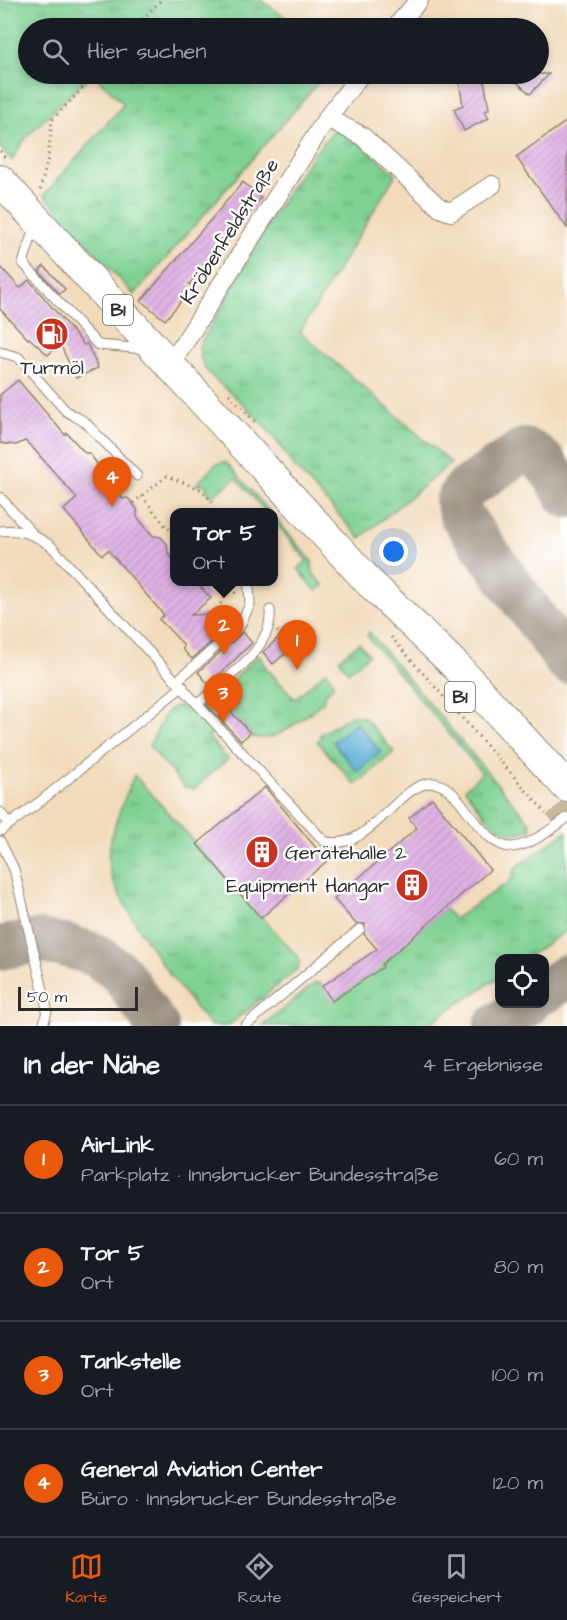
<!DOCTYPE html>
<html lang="de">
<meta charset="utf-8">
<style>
body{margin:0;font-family:"Architects Daughter",sans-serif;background:#242831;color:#f1f3f6}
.controls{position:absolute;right:18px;bottom:18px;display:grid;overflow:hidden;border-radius:12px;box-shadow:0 3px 9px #0003}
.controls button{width:54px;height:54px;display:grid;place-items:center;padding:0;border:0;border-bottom:2px solid #363941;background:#171b24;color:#f1f3f6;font:30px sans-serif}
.scale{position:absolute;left:18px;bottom:15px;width:120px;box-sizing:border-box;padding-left:6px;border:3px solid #2b2b2b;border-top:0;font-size:16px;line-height:21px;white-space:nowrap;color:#2b2b2b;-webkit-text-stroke:4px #fff;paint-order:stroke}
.you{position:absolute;left:394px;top:552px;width:21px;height:21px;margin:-15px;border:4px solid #fff;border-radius:50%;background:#1a73e8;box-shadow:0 0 0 9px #1a73e833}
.badge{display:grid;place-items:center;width:39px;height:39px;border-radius:50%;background:#ea580c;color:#fff;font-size:20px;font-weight:700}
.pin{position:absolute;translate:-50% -50px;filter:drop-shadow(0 2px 3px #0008)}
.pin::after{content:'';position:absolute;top:32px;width:21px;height:18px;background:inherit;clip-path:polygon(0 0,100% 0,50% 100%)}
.popup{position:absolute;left:170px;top:508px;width:108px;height:78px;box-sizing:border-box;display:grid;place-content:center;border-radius:12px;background:#171b24;filter:drop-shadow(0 2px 4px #0005);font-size:20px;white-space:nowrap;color:#9ea1a6}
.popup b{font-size:22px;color:#f1f3f6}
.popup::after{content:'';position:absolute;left:50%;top:100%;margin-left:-12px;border:12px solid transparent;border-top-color:#171b24}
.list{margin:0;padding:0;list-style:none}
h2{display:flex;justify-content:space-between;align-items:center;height:78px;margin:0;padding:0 24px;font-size:26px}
h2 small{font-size:20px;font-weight:400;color:#9ea1a6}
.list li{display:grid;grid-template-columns:39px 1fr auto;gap:18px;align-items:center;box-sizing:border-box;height:108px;padding:0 24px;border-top:2px solid #363941}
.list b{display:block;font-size:22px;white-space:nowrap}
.list p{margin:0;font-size:20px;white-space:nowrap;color:#9ea1a6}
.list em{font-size:20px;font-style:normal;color:#9ea1a6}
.icon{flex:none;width:33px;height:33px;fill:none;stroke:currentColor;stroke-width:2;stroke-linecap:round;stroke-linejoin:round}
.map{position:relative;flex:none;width:567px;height:1026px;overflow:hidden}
.search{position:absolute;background:#171b24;box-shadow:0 3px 9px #0003;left:18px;right:18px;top:18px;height:66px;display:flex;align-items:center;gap:15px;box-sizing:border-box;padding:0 21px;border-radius:33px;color:#9ea1a6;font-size:22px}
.sheet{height:510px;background:#171b24}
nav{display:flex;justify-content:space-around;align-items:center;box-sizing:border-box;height:84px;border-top:2px solid #363941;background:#171b24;font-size:16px;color:#9ea1a6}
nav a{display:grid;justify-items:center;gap:3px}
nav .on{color:#ea580c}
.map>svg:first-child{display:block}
.grass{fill:url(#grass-tufts);stroke:#557e5f;stroke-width:1.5}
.water{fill:#5aacd5;stroke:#426c80;stroke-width:1.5}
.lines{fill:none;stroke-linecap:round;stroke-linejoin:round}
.taxiway{stroke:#8e8373;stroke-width:44}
.building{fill:url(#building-hatch)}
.primary-tunnel{stroke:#cab89e;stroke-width:30;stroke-dasharray:30 15;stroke-linecap:butt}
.lane-casing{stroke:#8e8373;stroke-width:11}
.street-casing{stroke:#8e8373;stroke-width:20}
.primary-casing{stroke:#8e8373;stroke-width:32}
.path{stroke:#8e8373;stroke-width:3;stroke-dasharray:1.5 4.5;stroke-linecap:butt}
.lane{stroke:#fff;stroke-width:9}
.street{stroke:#fff;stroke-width:18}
.primary{stroke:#fff;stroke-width:30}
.labels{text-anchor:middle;stroke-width:5;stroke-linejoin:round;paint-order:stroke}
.shield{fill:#fff;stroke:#6b6b6b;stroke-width:1.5}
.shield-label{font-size:18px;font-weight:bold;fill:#2b2b2b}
.street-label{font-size:20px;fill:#2b2b2b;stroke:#fff}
.poi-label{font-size:20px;fill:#2b2b2b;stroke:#fff}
</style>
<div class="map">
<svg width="567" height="1026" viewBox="0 0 567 1026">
<defs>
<pattern id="grass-tufts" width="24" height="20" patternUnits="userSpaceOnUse" patternTransform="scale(1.5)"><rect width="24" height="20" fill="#7fd193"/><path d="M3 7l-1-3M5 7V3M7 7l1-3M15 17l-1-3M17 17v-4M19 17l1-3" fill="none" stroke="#68aa78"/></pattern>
<pattern id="building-hatch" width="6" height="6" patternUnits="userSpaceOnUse" patternTransform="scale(1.5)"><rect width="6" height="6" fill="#dfb1e4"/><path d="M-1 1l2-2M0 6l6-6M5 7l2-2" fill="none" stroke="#c098c4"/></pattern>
</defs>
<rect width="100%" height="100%" fill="#fff"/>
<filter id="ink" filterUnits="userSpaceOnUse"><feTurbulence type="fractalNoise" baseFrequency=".0167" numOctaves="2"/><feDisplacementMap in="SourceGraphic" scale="12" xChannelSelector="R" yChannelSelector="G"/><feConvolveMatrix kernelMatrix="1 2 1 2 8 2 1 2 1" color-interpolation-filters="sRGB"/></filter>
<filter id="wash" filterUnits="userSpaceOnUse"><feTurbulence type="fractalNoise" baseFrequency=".008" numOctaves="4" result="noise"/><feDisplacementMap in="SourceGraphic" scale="24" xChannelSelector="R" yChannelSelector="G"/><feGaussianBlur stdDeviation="1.35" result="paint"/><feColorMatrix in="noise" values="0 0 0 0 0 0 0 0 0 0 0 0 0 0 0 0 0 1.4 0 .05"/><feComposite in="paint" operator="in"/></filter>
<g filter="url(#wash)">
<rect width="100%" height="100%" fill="#f2dbbb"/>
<!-- grass -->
<path class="grass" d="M 0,0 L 261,0 L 300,28 L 28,28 L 28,74 L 92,74 L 27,136 L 12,160 L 0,148 Z
M 93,74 L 326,74 L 134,295 L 44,195 L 124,104 Z
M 333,131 L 347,133 L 396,174 L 300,332 L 451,463 L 360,538 L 290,462 C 279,440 251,410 232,394 C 215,379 199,370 199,346 C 241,274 278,194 333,131 Z
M 225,462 L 229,465 L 270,512 L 266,512 L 236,478 L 212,497 L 209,495 L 205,484 L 196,485 L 216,464 Z
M 274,517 L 312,561 L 313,574 L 324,585 L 316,591 L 298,569 L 307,561 L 274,521 Z
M 369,632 L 531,824 L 529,826 L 532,829 C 500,844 483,813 465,789 L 482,773 L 367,636 Z
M 359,643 L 369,655 L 348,672 L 339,659 Z
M 259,655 L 267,669 L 295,699 L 326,671 L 333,681 L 333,686 L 325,694 L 323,702 C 303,717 274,748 248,735 L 250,732 L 216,695 Z
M 176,706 C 193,707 202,721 213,733 L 208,737 L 228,759 L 194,789 L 184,787 L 149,746 L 168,710 Z
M 352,715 L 364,717 L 394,752 L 355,785 L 317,741 L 322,737 L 319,735 Z
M 134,775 L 299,958 L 299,968 L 228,1026 L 211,1026 C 178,988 150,950 126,906 C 119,893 110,879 109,864 C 107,834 124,802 134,775 Z
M 567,831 L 567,930 L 526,958 L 500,958 L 499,977 L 425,1026 L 262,1026 L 315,983 L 320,983 L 335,1001 L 445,909 L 454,919 L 511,880 L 515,868 Z"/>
<!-- water -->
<path class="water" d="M 356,722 L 381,752 L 357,772 L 333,742 Z"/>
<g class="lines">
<!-- taxiway -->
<path class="taxiway" d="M 567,496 C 556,481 543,451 523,450 L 463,491 L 457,502 L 461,515 L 567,662
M 0,948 L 38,941 L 71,947 L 95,955 L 121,973 L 157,1026
M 544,992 L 567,976
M 496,1026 L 528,1004"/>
</g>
<g id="blocks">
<!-- building -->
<path class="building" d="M 458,74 L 483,74 L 489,109 L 485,111 L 489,118 L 464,131 L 454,109 L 463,105 Z
M 508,74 L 549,74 L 530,94 Z
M 567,121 L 567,228 L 516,157 Z
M 243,182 L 261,198 L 189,284 L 193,287 L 165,320 L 141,301 Z
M 0,266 L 20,288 L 29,280 L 84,345 L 87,344 L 98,368 L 76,378 L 60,344 L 48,355 L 29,338 L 28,339 L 0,309 Z
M 44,266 L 65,289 L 60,294 L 39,271 Z
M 18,380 L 65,435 L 67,433 L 85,453 L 89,453 L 123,499 L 128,498 L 137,509 L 137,517 L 153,536 L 161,537 L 167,544 L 168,553 L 174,561 L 174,582 L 195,582 L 211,598 L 191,615 L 226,613 L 230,618 L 231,625 L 192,659 L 183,650 L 183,644 L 159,619 L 164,615 L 108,550 L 102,555 L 64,510 L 77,498 L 32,447 L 25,441 L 16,445 L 0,443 L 0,395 Z
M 243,632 L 252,643 L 209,685 L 198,672 Z
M 280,636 L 291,649 L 273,664 L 263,652 Z
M 217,696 L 250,733 L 241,741 L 207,705 Z
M 265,787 L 327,861 L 261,918 L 197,844 Z
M 432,798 L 490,870 L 382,964 L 383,967 L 332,1001 L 322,986 L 377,949 L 364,934 L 365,924 L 356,924 L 334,899 L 417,828 L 409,818 Z"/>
</g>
</g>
<g filter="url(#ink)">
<use href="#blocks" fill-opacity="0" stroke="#8e8373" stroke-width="1.5"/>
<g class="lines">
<!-- primary-tunnel -->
<path class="primary-tunnel" d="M 558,805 L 567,815"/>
<!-- lane casing -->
<g class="lane-casing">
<path id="lane" d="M 35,225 L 23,263 L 98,345 L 145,349
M 0,352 L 18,357 L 66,411 L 85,422 L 137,476
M 0,497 L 32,533
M 0,531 C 21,529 34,534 51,546 L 324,841 C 369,855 399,781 433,783 C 444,784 452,792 459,800 C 501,857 508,861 567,818
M 178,680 L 240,626 L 250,604 L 249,586
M 199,703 C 224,679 274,649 270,610
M 0,812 L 9,824
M 0,831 L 37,804 L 183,686
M 0,841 L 14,869 L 45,998 L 47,1011 L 43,1026
M 245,1026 L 360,929"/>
</g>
<!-- street casing -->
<g class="street-casing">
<path id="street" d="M 395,28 L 419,0
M 327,118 L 362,136 L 440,208 L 451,212 L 492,185
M 169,367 L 327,118 L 361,74"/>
</g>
<!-- primary casing -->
<g class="primary-casing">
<path id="primary" d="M 0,180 L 370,583 L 457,667 L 567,787"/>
</g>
<!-- path -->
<path class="path" d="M 134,28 L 161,0
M 0,151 L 7,159
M 40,190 L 48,158 L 52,120 L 96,74
M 229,394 L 255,422
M 142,496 L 167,528 L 174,530
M 133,503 L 167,476 L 202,490 L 213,503
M 170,556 L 174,553
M 228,582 L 236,594
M 202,589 L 216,582
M 217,609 L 226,595 L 228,582
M 277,631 L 293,647
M 391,637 L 546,813"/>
<!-- lane -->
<use href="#lane" class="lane"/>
<!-- street -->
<use href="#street" class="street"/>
<!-- primary -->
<use href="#primary" class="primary"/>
</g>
</g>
<!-- icons -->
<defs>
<g id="fuel-disc" transform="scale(1.725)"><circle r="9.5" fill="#c8321e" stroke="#fff"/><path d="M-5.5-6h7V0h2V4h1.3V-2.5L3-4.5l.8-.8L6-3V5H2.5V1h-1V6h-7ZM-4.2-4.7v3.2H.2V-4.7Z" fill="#fff"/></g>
<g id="building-disc" transform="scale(1.725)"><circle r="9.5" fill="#c8321e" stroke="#fff"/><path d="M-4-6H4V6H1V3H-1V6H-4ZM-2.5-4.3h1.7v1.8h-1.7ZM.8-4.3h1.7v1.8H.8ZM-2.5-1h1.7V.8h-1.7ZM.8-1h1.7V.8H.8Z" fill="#fff"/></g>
</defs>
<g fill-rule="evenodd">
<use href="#fuel-disc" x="52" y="334"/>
<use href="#building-disc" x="262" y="852"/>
<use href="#building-disc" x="412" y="885"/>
</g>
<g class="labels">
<!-- shield labels -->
<g class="shield">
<rect x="103" y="295" width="30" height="30" rx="4.5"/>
<rect x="445" y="682" width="30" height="30" rx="4.5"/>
</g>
<g class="shield-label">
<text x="118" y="316">B1</text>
<text x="460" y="703">B1</text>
</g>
<!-- street labels -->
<g class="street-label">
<text transform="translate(229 231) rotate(-58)" y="7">Kröbenfeldstraße</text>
</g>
<!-- poi labels -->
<g class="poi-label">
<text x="52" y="374">Turmöl</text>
<text x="285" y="859" text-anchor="start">Gerätehalle 2</text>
<text x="389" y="892" text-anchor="end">Equipment Hangar</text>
</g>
</g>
</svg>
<div class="controls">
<button><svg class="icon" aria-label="locate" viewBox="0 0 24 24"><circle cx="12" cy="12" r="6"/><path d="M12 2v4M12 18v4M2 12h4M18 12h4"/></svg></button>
</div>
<div class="scale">50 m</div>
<div class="you"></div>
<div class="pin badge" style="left:297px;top:670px">1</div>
<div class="pin badge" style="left:224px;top:655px">2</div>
<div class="popup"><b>Tor 5</b>Ort</div>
<div class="pin badge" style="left:223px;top:723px">3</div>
<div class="pin badge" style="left:112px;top:507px">4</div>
<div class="search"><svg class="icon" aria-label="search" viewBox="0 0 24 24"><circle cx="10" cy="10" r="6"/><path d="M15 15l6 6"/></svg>Hier suchen</div>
</div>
<section class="sheet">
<h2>In der Nähe<small>4 Ergebnisse</small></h2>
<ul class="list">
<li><span class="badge">1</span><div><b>AirLink</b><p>Parkplatz · Innsbrucker Bundesstraße</p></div><em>60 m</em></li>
<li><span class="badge">2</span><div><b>Tor 5</b><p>Ort</p></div><em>80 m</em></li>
<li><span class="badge">3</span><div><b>Tankstelle</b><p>Ort</p></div><em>100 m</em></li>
<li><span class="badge">4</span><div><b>General Aviation Center</b><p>Büro · Innsbrucker Bundesstraße</p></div><em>120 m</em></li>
</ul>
</section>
<nav>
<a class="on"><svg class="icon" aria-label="map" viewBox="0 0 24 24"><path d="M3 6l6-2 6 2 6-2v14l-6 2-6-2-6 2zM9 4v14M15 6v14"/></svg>Karte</a>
<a><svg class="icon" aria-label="directions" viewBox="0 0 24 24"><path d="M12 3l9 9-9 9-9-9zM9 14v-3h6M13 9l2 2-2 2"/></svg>Route</a>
<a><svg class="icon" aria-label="saved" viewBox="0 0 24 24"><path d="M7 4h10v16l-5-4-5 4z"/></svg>Gespeichert</a>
</nav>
